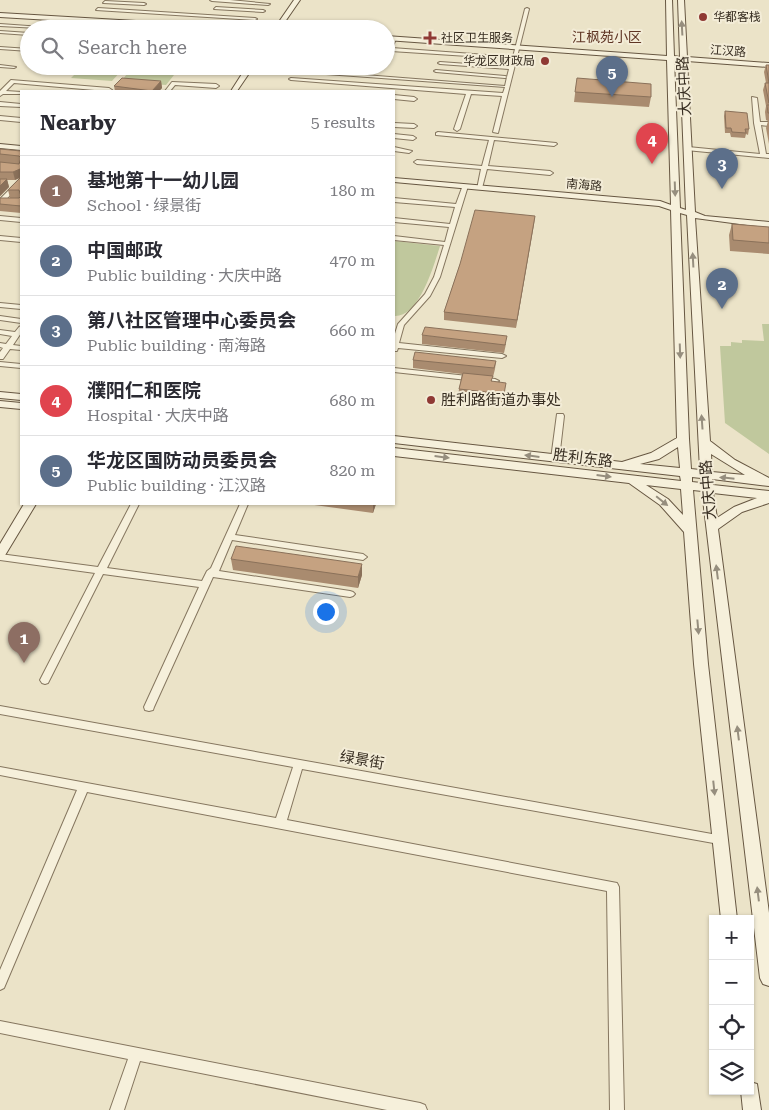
<!DOCTYPE html>
<meta charset="utf-8">
<style>
body{margin:0;font-family:"Roboto Serif","Noto Sans SC",serif;background:#f2f2f3;color:#2b2b33}
.controls{position:absolute;right:15px;bottom:15px;display:grid;overflow:hidden;border-radius:0px;box-shadow:0 1px 4px #0004}
.controls button{width:45px;height:45px;display:grid;place-items:center;padding:0;border:0;border-bottom:1px solid #e1e1e2;background:#fff;color:#2b2b33;font:25px sans-serif}
.you{position:absolute;left:325px;top:611px;width:18px;height:18px;margin:-12px;border:4px solid #fff;border-radius:50%;background:#1a73e8;box-shadow:0 0 0 8px #1a73e833}
.badge{display:grid;place-items:center;width:32px;height:32px;border-radius:50%;background:#d93025;color:#fff;font-size:16px;font-weight:700}
.pin{position:absolute;translate:-50% -41px;filter:drop-shadow(0 1px 2px #0008)}
.pin::after{content:'';position:absolute;top:26px;width:18px;height:15px;background:inherit;clip-path:polygon(0 0,100% 0,50% 100%)}
.list{margin:0;padding:0;list-style:none}
h2{display:flex;justify-content:space-between;align-items:center;height:65px;margin:0;padding:0 20px;font-size:21px}
h2 small{font-size:16px;font-weight:400;color:#7c7c81}
.list li{display:grid;grid-template-columns:32px 1fr auto;gap:15px;align-items:center;box-sizing:border-box;height:70px;padding:0 20px;border-top:1px solid #e1e1e2}
.list b{display:block;font-size:19px;white-space:nowrap}
.list p{margin:0;font-size:16px;white-space:nowrap;color:#7c7c81}
.list em{font-size:16px;font-style:normal;color:#7c7c81}
.icon{flex:none;width:28px;height:28px;fill:none;stroke:currentColor;stroke-width:2;stroke-linecap:round;stroke-linejoin:round}
.map{position:relative;flex:none;width:769px;height:1110px;overflow:hidden}
.search{position:absolute;background:#fff;box-shadow:0 1px 4px #0004;left:20px;top:20px;width:375px;height:55px;display:flex;align-items:center;gap:12px;box-sizing:border-box;padding:0 18px;border-radius:28px;color:#7c7c81;font-size:19px}
.panel{position:absolute;background:#fff;box-shadow:0 1px 4px #0004;left:20px;top:90px;width:375px;height:415px;border-radius:0px}
.map>svg:first-child{display:block}
.green{fill:#c0c89d}
.lines{fill:none;stroke-linecap:round;stroke-linejoin:round}
.street-casing{stroke:#85765f;stroke-width:2}
.secondary-casing{stroke:#675742;stroke-width:2}
.street{fill:#f6f0db;fill-rule:evenodd}
.secondary{fill:#f6f0db;fill-rule:evenodd}
.wall{fill:#a98b6f}
.shaded-wall{fill:#8a715a}
.building{fill:#c5a281;stroke:#8a715a}
.oneway{fill:#968e7e}
.poi-dot{fill:#8f3934;stroke:#f3ecd7;stroke-width:2}
.labels{text-anchor:middle;stroke-width:4;stroke-linejoin:round;paint-order:stroke}
.far-poi-label{font-size:12px;fill:#372d21;stroke:#f3ecd7;text-anchor:start}
.far-street-label{font-size:12px;fill:#372d21;stroke:#f3ecd7}
.far-neighbourhood-label{font-size:14px;fill:#5f3524;stroke:#f3ecd7}
.street-label{font-size:15px;fill:#372d21;stroke:#f3ecd7}
.poi-label{font-size:15px;fill:#372d21;stroke:#f3ecd7;text-anchor:start}
</style>
<div class="map">
<svg width="769" height="1110" viewBox="0 0 769 1110">
<rect width="100%" height="100%" fill="#ebe3c8"/>
<!-- green -->
<path class="green" d="M 97,66 L 215,66 C 185,79 131,69 97,66 Z
M 81,68 L 121,71 L 112,81 L 71,78 Z
M 129,71 L 174,75 L 166,85 L 121,82 Z
M 394,241 L 440,246 C 434,265 419,318 394,316 Z
M 762,324 L 769,324 L 769,454 L 725,423 L 720,346 L 731,346 L 731,342 L 742,343 L 742,340 L 764,341 Z"/>
<g class="lines">
<!-- street casing -->
<g class="street-casing">
<path id="street" d="M 210,0 L 230,0 L 270,4 L 268,5 L 212,1 Z
M 105,1 L 144,3 L 146,4 L 144,5 L 103,3 Z
M 216,7 L 263,10 L 265,11 L 263,12 L 214,9 Z
M 98,8 L 255,18 L 257,19 L 255,20 L 96,10 Z
M 527,8 L 529,9 L 498,133 L 493,132 L 502,96 L 471,94 L 460,129 L 457,131 L 454,129 L 466,94 L 291,80 L 289,79 L 291,78 L 503,93 L 505,87 L 326,74 L 324,73 L 326,72 L 505,86 L 507,77 L 505,78 L 436,72 L 434,71 L 436,70 L 505,76 L 507,77 L 509,69 L 440,64 L 438,63 L 440,62 L 510,67 L 512,59 L 391,51 L 386,57 L 386,48 L 394,38 L 396,39 L 392,48 L 513,57 L 525,9 Z
M 0,24 L 56,28 L 58,29 L 0,26 Z
M 0,31 L 29,33 L 29,35 L 0,33 Z
M 0,47 L 29,49 L 29,51 L 0,49 Z
M 0,65 L 16,67 L 14,68 L 0,67 Z
M 355,66 L 377,66 L 382,68 L 380,69 Z
M 11,80 L 109,88 L 112,90 L 106,91 L 14,83 L 6,91 L 21,92 L 21,94 L 3,94 L 0,96 L 0,91 Z
M 172,82 L 216,84 L 219,86 L 216,88 L 175,85 L 170,91 L 165,91 Z
M 394,95 L 414,97 L 417,99 L 414,101 L 394,99 Z
M 752,97 L 757,98 L 760,122 L 769,122 L 769,126 L 761,125 L 766,154 L 769,154 L 769,158 L 686,150 L 686,148 L 688,147 L 760,154 L 754,123 Z
M 0,102 L 21,104 L 21,107 L 0,106 Z
M 0,116 L 21,118 L 21,122 L 0,120 Z
M 394,123 L 414,124 L 417,126 L 414,128 L 394,127 Z
M 438,132 L 556,143 L 557,144 L 554,146 L 494,140 L 488,166 L 550,171 L 553,173 L 550,175 L 487,169 L 482,188 L 477,189 L 481,169 L 417,164 L 414,162 L 417,160 L 482,166 L 489,140 L 436,135 L 436,133 Z
M 394,134 L 413,136 L 416,138 L 413,140 L 394,138 Z
M 394,147 L 412,151 L 409,153 L 394,151 Z
M 21,178 L 21,183 L 2,204 L 0,205 L 0,199 Z
M 463,185 L 468,186 L 440,277 L 430,296 L 404,325 L 399,343 L 502,354 L 506,356 L 502,358 L 398,348 L 397,351 L 394,351 L 394,337 L 398,324 L 425,294 L 434,277 L 444,245 L 394,240 L 394,236 L 445,242 L 449,227 L 394,222 L 394,218 L 450,224 L 455,207 L 394,202 L 394,198 L 456,204 Z
M 0,216 L 21,218 L 21,222 L 0,220 Z
M 0,236 L 21,238 L 21,242 L 0,240 Z
M 0,303 L 21,305 L 21,309 L 0,307 Z
M 0,316 L 21,319 L 21,323 L 0,320 Z
M 21,326 L 21,333 L 13,345 L 21,346 L 21,350 L 10,349 L 3,359 L 0,359 L 0,352 L 3,348 L 0,347 L 0,343 L 6,344 L 12,336 L 0,334 L 0,330 L 15,332 L 19,327 Z
M 0,362 L 21,364 L 21,368 L 0,366 Z
M 394,368 L 495,379 L 499,381 L 495,383 L 394,372 Z
M 557,414 L 563,414 L 564,416 L 559,459 L 555,462 L 551,459 Z
M 131,504 L 139,504 L 107,568 L 202,581 L 207,571 L 211,568 L 240,504 L 248,504 L 235,535 L 363,554 L 367,557 L 363,560 L 232,540 L 219,571 L 350,591 L 353,592 L 355,594 L 353,596 L 350,597 L 213,577 L 154,707 L 153,710 L 149,711 L 145,710 L 144,707 L 199,587 L 103,574 L 48,683 L 45,684 L 42,683 L 40,680 L 95,573 L 0,560 L 0,554 L 98,567 Z
M 0,706 L 723,836 L 725,839 L 723,842 L 719,844 L 302,769 L 287,820 L 617,883 L 619,887 L 624,1110 L 610,1110 L 607,891 L 87,792 L 4,988 L 0,990 L 0,970 L 77,790 L 0,775 L 0,767 L 276,818 L 293,767 L 0,714 Z
M 0,1021 L 420,1103 L 425,1105 L 427,1110 L 387,1110 L 140,1061 L 124,1110 L 110,1110 L 128,1059 L 0,1033 Z"/>
</g>
<!-- secondary casing -->
<g class="secondary-casing">
<path id="secondary" d="M 294,0 L 300,0 L 280,29 L 274,29 Z
M 666,0 L 672,0 L 674,56 L 680,57 L 678,0 L 684,0 L 687,57 L 769,63 L 769,67 L 687,61 L 695,212 L 705,216 L 769,222 L 769,228 L 695,218 L 710,441 L 735,460 L 769,478 L 769,486 L 712,479 L 713,485 L 769,491 L 769,503 L 742,512 L 718,529 L 769,913 L 769,986 L 763,984 L 760,978 L 702,491 L 693,490 L 708,664 L 737,919 L 721,919 L 694,664 L 684,532 L 660,505 L 629,483 L 394,456 L 394,448 L 681,481 L 680,476 L 394,443 L 394,436 L 622,462 L 651,453 L 677,438 L 671,210 L 659,206 L 394,182 L 394,178 L 660,201 L 671,205 L 667,60 L 386,40 L 386,36 L 667,56 ZM 674,60 L 680,61 L 686,210 L 680,208 ZM 680,213 L 687,215 L 700,470 L 691,469 L 689,439 ZM 678,447 L 680,468 L 640,464 L 659,459 ZM 711,454 L 745,475 L 712,472 ZM 692,477 L 701,478 L 701,483 L 692,482 ZM 646,485 L 681,489 L 683,515 L 668,499 ZM 713,493 L 757,498 L 734,507 L 717,518 Z
M 0,13 L 238,27 L 241,29 L 201,29 L 0,17 Z
M 247,66 L 254,66 L 237,91 L 231,91 Z
M 0,144 L 21,146 L 21,150 L 0,148 Z
M 0,392 L 21,394 L 21,400 L 0,398 Z
M 0,401 L 21,403 L 21,409 L 0,407 Z
M 24,504 L 36,504 L 4,557 L 0,558 L 0,544 Z
M 750,1082 L 757,1084 L 761,1110 L 743,1110 L 741,1091 L 750,1091 Z"/>
</g>
<!-- street -->
<use href="#street" class="street"/>
<!-- secondary -->
<use href="#secondary" class="secondary"/>
</g>
<!-- wall -->
<path class="wall" d="M 766,65 L 769,65 L 769,144 L 766,128 L 768,121 L 766,120 L 765,112 L 766,106 L 763,90 L 765,83 L 766,83 L 764,72 Z
M 577,78 L 651,97 L 649,107 L 574,102 Z
M 161,81 L 162,88 L 159,91 L 115,91 L 114,86 Z
M 725,111 L 749,129 L 748,135 L 746,134 L 745,138 L 731,137 L 730,133 L 725,133 L 724,116 Z
M 0,149 L 21,151 L 21,213 L 0,211 L 0,198 L 10,198 L 8,190 L 20,178 L 15,180 L 7,180 L 9,187 L 0,196 Z
M 535,216 L 516,328 L 444,320 L 444,312 L 460,264 Z
M 732,224 L 769,227 L 769,254 L 730,251 L 729,235 Z
M 422,335 L 506,344 L 504,353 L 422,344 Z
M 413,360 L 496,361 L 495,369 L 493,377 L 492,377 L 492,381 L 505,392 L 503,402 L 458,397 L 459,389 L 462,374 L 413,368 Z
M 307,504 L 376,504 L 373,513 Z
M 231,559 L 362,575 L 358,588 L 233,570 Z"/>
<!-- shaded-wall -->
<path class="shaded-wall" d="M 161,81 L 162,88 L 159,91 L 152,91 Z
M 20,169 L 21,177 L 15,180 L 13,172 Z
M 7,179 L 9,187 L 0,196 L 0,186 Z
M 535,216 L 534,224 L 516,328 L 517,320 Z
M 373,504 L 376,504 L 373,513 Z
M 362,564 L 362,575 L 358,588 L 358,577 Z"/>
<!-- building -->
<path class="building" d="M 766,65 L 769,65 L 769,103 L 765,83 L 769,83 Z
M 122,78 L 161,81 L 152,91 L 114,86 Z
M 577,78 L 651,84 L 651,97 L 575,92 Z
M 767,105 L 769,105 L 769,113 L 768,113 Z
M 725,111 L 747,113 L 749,129 L 745,129 L 746,133 L 732,132 L 731,128 L 726,128 Z
M 0,149 L 21,151 L 21,206 L 0,204 L 0,198 L 19,198 L 21,196 L 19,190 L 8,190 L 21,177 L 20,169 L 13,172 L 0,172 L 0,162 L 19,164 L 21,158 L 19,156 L 0,154 Z
M 0,179 L 7,179 L 0,186 Z
M 475,210 L 535,216 L 517,320 L 444,312 L 460,264 Z
M 732,224 L 769,227 L 769,243 L 733,240 Z
M 425,327 L 507,336 L 505,345 L 422,335 Z
M 415,352 L 496,361 L 494,368 L 413,360 Z
M 463,373 L 493,376 L 491,381 L 506,383 L 504,394 L 459,389 Z
M 236,546 L 362,564 L 358,577 L 231,559 Z"/>
<!-- one-way arrows -->
<defs><path id="oneway-solid" d="M-6-.8H1V-3.2L6.5 0L1 3.2V.8H-6Z" transform="scale(1.25)"/></defs>
<g class="oneway">
<use href="#oneway-solid" transform="translate(682 28) rotate(-93)"/>
<use href="#oneway-solid" transform="translate(675 189) rotate(88)"/>
<use href="#oneway-solid" transform="translate(693 260) rotate(-93)"/>
<use href="#oneway-solid" transform="translate(680 351) rotate(88)"/>
<use href="#oneway-solid" transform="translate(702 422) rotate(-94)"/>
<use href="#oneway-solid" transform="translate(532 456) rotate(-173)"/>
<use href="#oneway-solid" transform="translate(442 457) rotate(7)"/>
<use href="#oneway-solid" transform="translate(604 476) rotate(7)"/>
<use href="#oneway-solid" transform="translate(727 478) rotate(-174)"/>
<use href="#oneway-solid" transform="translate(662 501) rotate(39)"/>
<use href="#oneway-solid" transform="translate(717 572) rotate(-97)"/>
<use href="#oneway-solid" transform="translate(698 627) rotate(85)"/>
<use href="#oneway-solid" transform="translate(738 733) rotate(-97)"/>
<use href="#oneway-solid" transform="translate(714 788) rotate(84)"/>
<use href="#oneway-solid" transform="translate(758 894) rotate(-97)"/>
</g>
<!-- markers -->
<g class="poi-dot">
<circle cx="703" cy="17" r="5"/>
<path d="M427.5 30.5h5v5h5v5h-5v5h-5v-5h-5v-5h5z"/>
<circle cx="545" cy="61" r="5"/>
<circle cx="431" cy="400" r="5"/>
</g>
<g class="labels">
<!-- far-poi labels -->
<g class="far-poi-label">
<text x="713" y="21">华都客栈</text>
<text x="441" y="42">社区卫生服务</text>
<text x="535" y="65" text-anchor="end">华龙区财政局</text>
</g>
<!-- far-street labels -->
<g class="far-street-label">
<text transform="translate(728 51) rotate(4)" y="4">江汉路</text>
<text transform="translate(584 185) rotate(5)" y="4">南海路</text>
</g>
<!-- far-neighbourhood labels -->
<g class="far-neighbourhood-label">
<text x="607" y="42">江枫苑小区</text>
</g>
<!-- street labels -->
<g class="street-label">
<text transform="translate(684 86) rotate(-93)" y="5">大庆中路</text>
<text transform="translate(583 458) rotate(7)" y="5">胜利东路</text>
<text transform="translate(708 490) rotate(-95)" y="5">大庆中路</text>
<text transform="translate(362 760) rotate(10)" y="5">绿景街</text>
</g>
<!-- poi labels -->
<g class="poi-label">
<text x="441" y="405">胜利路街道办事处</text>
</g>
</g>
</svg>
<div class="controls">
<button>+</button>
<button>−</button>
<button><svg class="icon" aria-label="locate" viewBox="0 0 24 24"><circle cx="12" cy="12" r="6"/><path d="M12 2v4M12 18v4M2 12h4M18 12h4"/></svg></button>
<button><svg class="icon" aria-label="layers" viewBox="0 0 24 24"><path d="M12 4l9 5-9 5-9-5zM3 14l9 5 9-5"/></svg></button>
</div>
<div class="you"></div>
<div class="pin badge" style="left:24px;top:663px;background:#8d6e63">1</div>
<div class="pin badge" style="left:722px;top:309px;background:#5c6f8a">2</div>
<div class="pin badge" style="left:722px;top:189px;background:#5c6f8a">3</div>
<div class="pin badge" style="left:652px;top:164px;background:#e0444e">4</div>
<div class="pin badge" style="left:612px;top:97px;background:#5c6f8a">5</div>
<div class="search"><svg class="icon" aria-label="search" viewBox="0 0 24 24"><circle cx="10" cy="10" r="6"/><path d="M15 15l6 6"/></svg>Search here</div>
<section class="panel">
<h2>Nearby<small>5 results</small></h2>
<ul class="list">
<li><span class="badge" style="background:#8d6e63">1</span><div><b>基地第十一幼儿园</b><p>School · 绿景街</p></div><em>180 m</em></li>
<li><span class="badge" style="background:#5c6f8a">2</span><div><b>中国邮政</b><p>Public building · 大庆中路</p></div><em>470 m</em></li>
<li><span class="badge" style="background:#5c6f8a">3</span><div><b>第八社区管理中心委员会</b><p>Public building · 南海路</p></div><em>660 m</em></li>
<li><span class="badge" style="background:#e0444e">4</span><div><b>濮阳仁和医院</b><p>Hospital · 大庆中路</p></div><em>680 m</em></li>
<li><span class="badge" style="background:#5c6f8a">5</span><div><b>华龙区国防动员委员会</b><p>Public building · 江汉路</p></div><em>820 m</em></li>
</ul>
</section>
</div>
